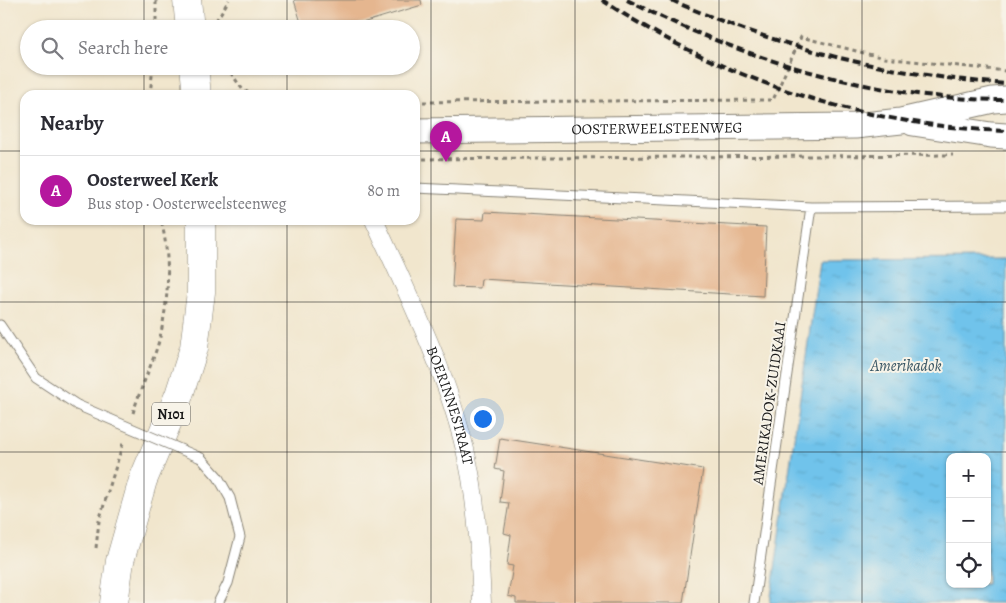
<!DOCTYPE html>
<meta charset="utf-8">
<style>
body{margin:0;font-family:Alegreya,serif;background:#f7f7f7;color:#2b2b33}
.controls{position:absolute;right:15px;bottom:15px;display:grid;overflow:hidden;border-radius:10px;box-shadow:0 1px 4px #0004}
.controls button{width:45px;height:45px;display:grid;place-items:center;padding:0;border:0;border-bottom:1px solid #e1e1e2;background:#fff;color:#2b2b33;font:25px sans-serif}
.you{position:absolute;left:482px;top:418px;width:18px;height:18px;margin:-12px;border:4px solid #fff;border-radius:50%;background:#1a73e8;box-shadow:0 0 0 8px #1a73e833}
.badge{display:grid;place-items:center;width:32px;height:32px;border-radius:50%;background:#b5179e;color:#fff;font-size:16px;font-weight:700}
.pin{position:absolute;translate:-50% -41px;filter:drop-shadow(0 1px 2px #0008)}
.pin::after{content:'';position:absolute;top:26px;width:18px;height:15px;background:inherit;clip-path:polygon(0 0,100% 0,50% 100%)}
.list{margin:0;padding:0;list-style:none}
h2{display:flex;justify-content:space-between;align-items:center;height:65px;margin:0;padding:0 20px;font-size:21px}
h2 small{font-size:16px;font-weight:400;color:#7c7c81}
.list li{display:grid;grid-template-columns:32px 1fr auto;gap:15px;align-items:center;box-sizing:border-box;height:70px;padding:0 20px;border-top:1px solid #e1e1e2}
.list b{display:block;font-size:19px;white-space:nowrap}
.list p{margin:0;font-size:16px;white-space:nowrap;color:#7c7c81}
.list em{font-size:16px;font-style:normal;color:#7c7c81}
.icon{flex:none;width:28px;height:28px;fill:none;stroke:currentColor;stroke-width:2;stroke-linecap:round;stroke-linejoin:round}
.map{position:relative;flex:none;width:1006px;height:603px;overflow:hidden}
.search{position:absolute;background:#fff;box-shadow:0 1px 4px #0004;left:20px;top:20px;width:400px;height:55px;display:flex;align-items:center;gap:12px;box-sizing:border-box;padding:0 18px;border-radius:28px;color:#7c7c81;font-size:19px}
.panel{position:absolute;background:#fff;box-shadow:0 1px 4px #0004;left:20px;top:90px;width:400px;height:135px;border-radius:15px}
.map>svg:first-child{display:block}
.water{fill:url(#water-ripples);stroke:#467084;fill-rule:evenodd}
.building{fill:#e5b68f}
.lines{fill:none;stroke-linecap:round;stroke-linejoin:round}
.lane-casing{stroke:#868174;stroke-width:11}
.street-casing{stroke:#868174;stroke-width:19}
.secondary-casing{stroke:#868174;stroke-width:27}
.primary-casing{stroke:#868174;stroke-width:29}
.path{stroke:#868174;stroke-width:3;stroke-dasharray:4 4;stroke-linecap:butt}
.lane{stroke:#fff;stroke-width:9}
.street{stroke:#fff;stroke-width:18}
.secondary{stroke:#fff;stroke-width:25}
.primary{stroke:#fff;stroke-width:28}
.rail{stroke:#1c1c1c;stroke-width:4;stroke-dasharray:8 4;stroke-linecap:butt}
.lane-bridge-casing{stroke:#868174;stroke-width:11;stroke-linecap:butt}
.lane-bridge{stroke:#fff;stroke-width:9}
.grid{fill:none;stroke:#1c1c1c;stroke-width:1;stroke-opacity:0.55}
.labels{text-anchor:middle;stroke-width:4;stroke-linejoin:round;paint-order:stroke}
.shield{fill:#f7f3e8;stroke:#5e5c59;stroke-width:1}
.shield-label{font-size:14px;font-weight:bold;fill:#1c1c1c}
.street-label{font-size:15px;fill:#1c1c1c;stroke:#f7f3e8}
.water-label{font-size:16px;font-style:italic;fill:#395664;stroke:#f7f3e8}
</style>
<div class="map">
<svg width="1006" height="603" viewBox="0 0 1006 603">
<defs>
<pattern id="water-ripples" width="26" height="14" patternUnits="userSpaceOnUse" patternTransform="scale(1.25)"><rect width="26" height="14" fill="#6fc3eb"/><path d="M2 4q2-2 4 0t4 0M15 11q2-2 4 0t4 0" fill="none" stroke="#60a7c9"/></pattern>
</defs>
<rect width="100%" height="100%" fill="#f7f3e8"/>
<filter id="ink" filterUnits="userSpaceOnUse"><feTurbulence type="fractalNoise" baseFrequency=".02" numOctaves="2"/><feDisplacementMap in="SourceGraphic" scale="10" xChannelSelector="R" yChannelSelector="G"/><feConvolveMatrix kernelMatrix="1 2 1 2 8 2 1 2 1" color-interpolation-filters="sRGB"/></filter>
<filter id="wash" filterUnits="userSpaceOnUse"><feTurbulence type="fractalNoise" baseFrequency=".0096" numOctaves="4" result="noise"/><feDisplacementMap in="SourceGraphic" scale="20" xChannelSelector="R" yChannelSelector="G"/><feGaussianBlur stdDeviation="1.12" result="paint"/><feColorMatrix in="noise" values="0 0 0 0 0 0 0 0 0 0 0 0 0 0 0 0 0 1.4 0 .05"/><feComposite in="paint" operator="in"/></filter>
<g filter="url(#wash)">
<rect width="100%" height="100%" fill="#f1e6cd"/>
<!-- water -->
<path class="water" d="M 1006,259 L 1006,603 L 770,603 L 820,260 ZM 950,457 L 987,457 L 987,584 L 950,584 Z"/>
<g id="blocks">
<!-- building -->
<path class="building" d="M 294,0 L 421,0 L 422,5 L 342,29 L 303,29 Z
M 485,212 L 766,227 L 763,296 L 481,279 L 480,288 L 452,287 L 456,219 L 484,220 Z
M 500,438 L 703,469 L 683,603 L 516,603 L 516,598 L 508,596 L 513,566 L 507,565 L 511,535 L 504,533 L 509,503 L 500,502 L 504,471 L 495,469 Z"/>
</g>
</g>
<g filter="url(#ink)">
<use href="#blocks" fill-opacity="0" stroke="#868174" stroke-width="1"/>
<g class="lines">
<!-- lane casing -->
<g class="lane-casing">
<path id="lane" d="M 415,188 L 811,207 L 1006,206
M 0,325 L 36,378 L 77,405
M 201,458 L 218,477 L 230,498 L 240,537 L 228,583 L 218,603
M 754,603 L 811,207"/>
</g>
<!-- street casing -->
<g class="street-casing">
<g id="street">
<path id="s1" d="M 374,220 C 412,303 455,388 471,478 C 478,520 480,561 482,603"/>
</g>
</g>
<!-- secondary casing -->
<g class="secondary-casing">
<g id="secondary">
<path d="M 913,123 L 991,135 L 1006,136"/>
<path id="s2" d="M 415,131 L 855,126 L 901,121 L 993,100 L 1006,99"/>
</g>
</g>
<!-- primary casing -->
<g class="primary-casing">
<path id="primary" d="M 187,0 L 190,29
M 194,66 L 197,95
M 114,603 L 120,561 L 143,480 L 179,395 L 194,348 L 201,292 L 201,220"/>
</g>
<!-- path -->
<path class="path" d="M 156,29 L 156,0
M 218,29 L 217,19 L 229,0
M 226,66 L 243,90 L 254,95
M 150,95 L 153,66
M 415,102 L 773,100 L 801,37 L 884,58 L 1006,71
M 415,159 L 953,155
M 133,413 C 140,389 152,365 159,341 C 169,301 171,260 161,220
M 96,548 L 99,521 L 124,440"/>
<!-- lane -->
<use href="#lane" class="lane"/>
<!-- street -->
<use href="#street" class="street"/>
<!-- secondary -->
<use href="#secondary" class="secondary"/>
<!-- primary -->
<use href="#primary" class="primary"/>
<!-- rail -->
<path class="rail" d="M 602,0 C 721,79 862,126 1006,131
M 627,0 C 742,59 876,100 1006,100
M 671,0 C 780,48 887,75 1006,84"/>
<!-- lane-bridge casing -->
<g class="lane-bridge-casing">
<path id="lane-bridge" d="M 77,405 L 201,458"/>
</g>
<!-- lane-bridge -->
<use href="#lane-bridge" class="lane-bridge"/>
</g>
</g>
<!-- grid -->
<path class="grid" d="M 144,0 L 144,29M 287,0 L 287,29M 431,0 L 431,603M 575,0 L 575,603M 719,0 L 719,603M 862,0 L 862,603M 144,66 L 144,95M 287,66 L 287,95M 0,151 L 25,151M 415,151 L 1006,151M 144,220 L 144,603M 287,220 L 287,603M 0,302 L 1006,302M 0,452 L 1006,452"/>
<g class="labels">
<!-- shield labels -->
<rect class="shield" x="152" y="402.5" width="38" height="23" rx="4"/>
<g class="shield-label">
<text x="171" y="419">N101</text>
</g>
<!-- street labels -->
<g class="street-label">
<text dy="5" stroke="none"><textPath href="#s2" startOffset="242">OOSTERWEELSTEENWEG</textPath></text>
<text transform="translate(769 403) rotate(-82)" y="5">AMERIKADOK-ZUIDKAAI</text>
<text dy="5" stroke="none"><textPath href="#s1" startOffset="201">BOERINNESTRAAT</textPath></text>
</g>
<!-- water labels -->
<g class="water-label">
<text x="906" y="371">Amerikadok</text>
</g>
</g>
</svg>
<div class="controls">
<button>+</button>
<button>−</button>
<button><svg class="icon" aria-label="locate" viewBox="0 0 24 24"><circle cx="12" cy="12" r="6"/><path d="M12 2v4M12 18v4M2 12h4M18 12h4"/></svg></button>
</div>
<div class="you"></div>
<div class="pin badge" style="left:446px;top:162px">A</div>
<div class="search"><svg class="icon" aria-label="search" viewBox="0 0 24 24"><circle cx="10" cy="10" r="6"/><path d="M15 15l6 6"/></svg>Search here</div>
<section class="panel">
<h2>Nearby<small></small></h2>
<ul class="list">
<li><span class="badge">A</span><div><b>Oosterweel Kerk</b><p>Bus stop · Oosterweelsteenweg</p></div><em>80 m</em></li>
</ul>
</section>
</div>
